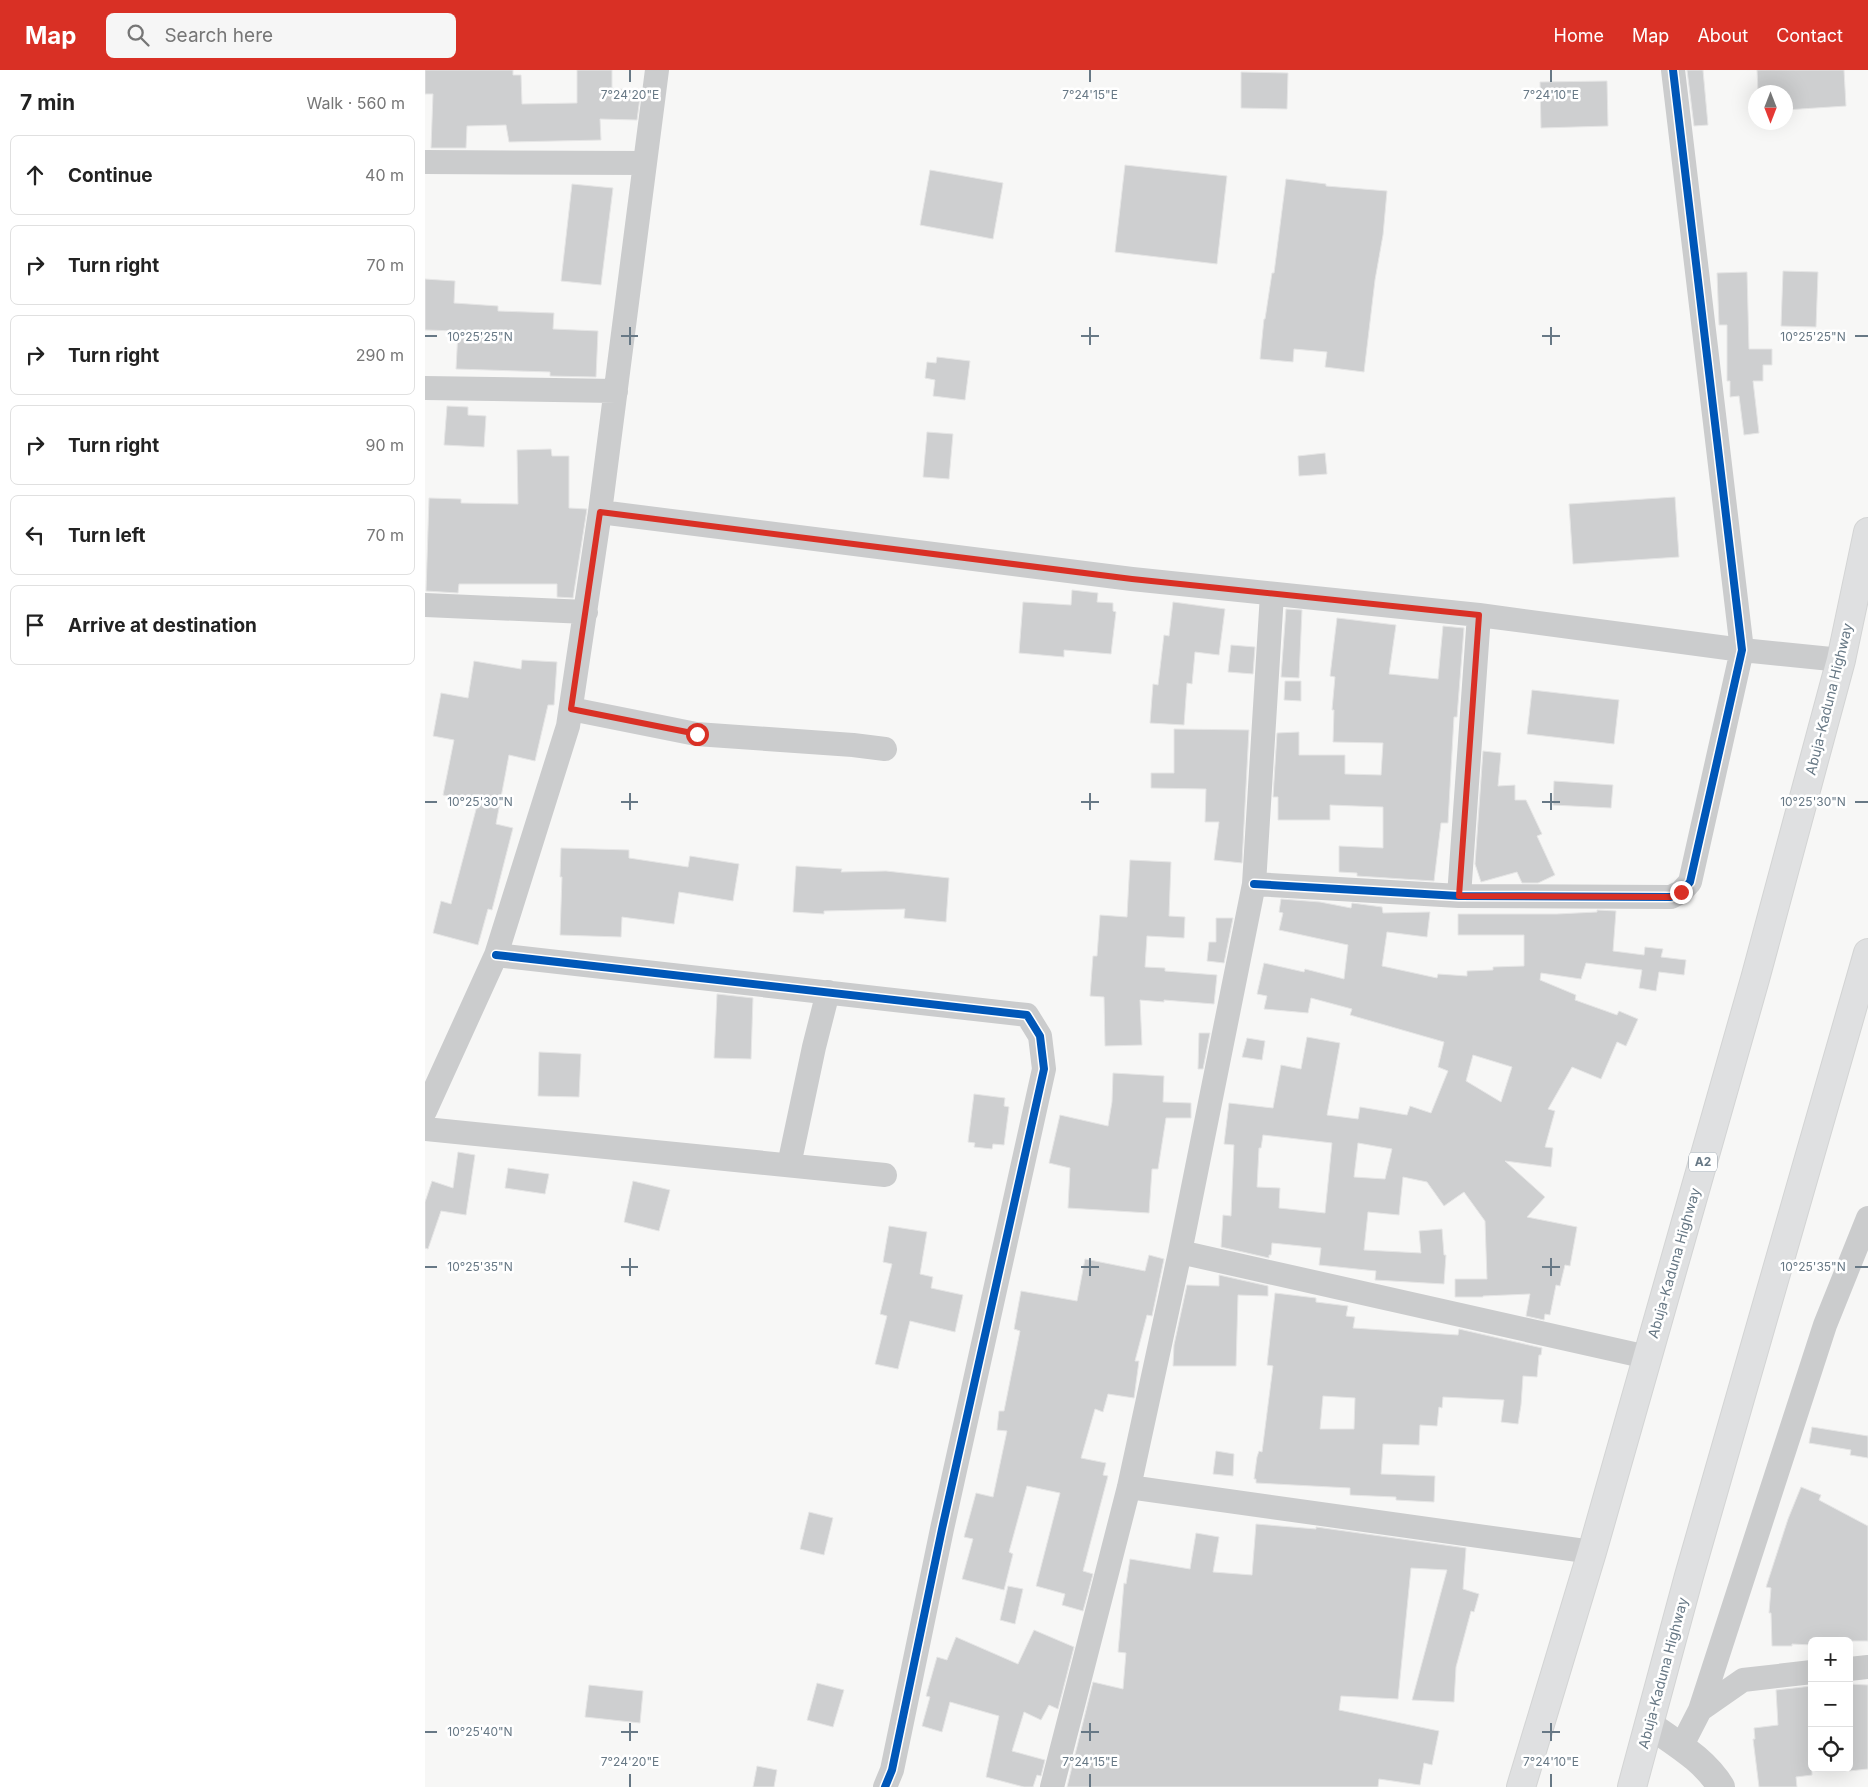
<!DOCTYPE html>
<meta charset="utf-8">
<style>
body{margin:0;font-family:Inter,sans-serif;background:#f6f6f6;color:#222}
.controls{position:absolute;right:15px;bottom:15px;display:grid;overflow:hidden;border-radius:8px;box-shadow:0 5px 20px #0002}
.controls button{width:45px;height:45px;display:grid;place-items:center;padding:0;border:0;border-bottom:1px solid #e0e0e0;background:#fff;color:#222;font:25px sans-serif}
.compass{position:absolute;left:1323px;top:15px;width:45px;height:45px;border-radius:50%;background:#fff;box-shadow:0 5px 20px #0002;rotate:180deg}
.stop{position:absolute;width:15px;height:15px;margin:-11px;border:4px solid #d93025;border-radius:50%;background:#fff}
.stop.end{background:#d93025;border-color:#fff;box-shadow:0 1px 5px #0008}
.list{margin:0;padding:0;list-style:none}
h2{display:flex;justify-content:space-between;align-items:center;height:65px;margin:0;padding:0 20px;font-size:21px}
h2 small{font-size:16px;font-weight:400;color:#767676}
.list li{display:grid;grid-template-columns:32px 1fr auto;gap:15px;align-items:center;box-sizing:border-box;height:80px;margin:0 10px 10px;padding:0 10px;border:1px solid #e0e0e0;border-radius:8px}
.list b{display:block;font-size:19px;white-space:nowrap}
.list em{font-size:16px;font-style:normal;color:#767676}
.icon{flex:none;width:28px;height:28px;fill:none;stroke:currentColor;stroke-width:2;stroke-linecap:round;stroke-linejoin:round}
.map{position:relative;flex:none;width:1443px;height:1717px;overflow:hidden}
header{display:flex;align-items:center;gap:30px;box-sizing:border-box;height:70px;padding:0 25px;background:#d93025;color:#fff}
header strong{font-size:24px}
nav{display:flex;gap:28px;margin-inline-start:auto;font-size:18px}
.search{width:350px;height:45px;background:#f6f6f6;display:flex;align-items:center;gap:12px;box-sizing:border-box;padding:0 18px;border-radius:8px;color:#767676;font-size:19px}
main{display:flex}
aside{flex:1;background:#fff}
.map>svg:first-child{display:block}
.building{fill:#cecfd0;stroke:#e6e6e6;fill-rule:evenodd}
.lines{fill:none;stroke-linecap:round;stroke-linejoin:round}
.trunk-casing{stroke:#d3d4d4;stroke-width:30}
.minor{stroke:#cbcccd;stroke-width:24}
.tertiary{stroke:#cbcccd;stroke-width:28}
.trunk{stroke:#dfe0e1;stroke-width:28}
.cycleway-casing{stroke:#fff;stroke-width:11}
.cycleway{stroke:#0057b8;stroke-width:8}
.route{stroke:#d93025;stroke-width:6}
.ticks{fill:none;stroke:#677885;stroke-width:2}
.labels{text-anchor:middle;stroke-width:5;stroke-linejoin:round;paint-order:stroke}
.shield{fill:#fff;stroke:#95a0aa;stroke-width:1}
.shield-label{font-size:12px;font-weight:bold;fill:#677885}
.street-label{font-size:14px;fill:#677885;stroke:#fff}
.ticks-label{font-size:12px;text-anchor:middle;fill:#677885;stroke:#fff;stroke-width:5;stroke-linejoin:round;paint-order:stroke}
</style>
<header>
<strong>Map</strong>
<div class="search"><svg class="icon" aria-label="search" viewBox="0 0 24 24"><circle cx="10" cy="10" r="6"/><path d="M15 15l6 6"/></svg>Search here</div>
<nav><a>Home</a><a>Map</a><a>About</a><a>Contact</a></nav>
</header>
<main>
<aside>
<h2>7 min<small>Walk · 560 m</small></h2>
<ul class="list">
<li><svg class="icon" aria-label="ahead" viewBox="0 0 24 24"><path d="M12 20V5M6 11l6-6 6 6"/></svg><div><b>Continue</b></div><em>40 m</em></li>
<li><svg class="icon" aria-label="right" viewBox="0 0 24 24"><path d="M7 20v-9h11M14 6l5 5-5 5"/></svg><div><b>Turn right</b></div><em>70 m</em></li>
<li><svg class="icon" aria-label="right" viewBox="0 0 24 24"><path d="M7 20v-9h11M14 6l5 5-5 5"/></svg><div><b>Turn right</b></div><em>290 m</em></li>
<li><svg class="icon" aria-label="right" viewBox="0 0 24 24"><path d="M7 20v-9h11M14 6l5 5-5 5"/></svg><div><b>Turn right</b></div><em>90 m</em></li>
<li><svg class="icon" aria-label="left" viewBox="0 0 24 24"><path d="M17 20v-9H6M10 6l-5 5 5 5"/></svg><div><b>Turn left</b></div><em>70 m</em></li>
<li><svg class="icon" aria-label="arrive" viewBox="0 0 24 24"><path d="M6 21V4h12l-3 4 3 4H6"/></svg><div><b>Arrive at destination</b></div></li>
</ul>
</aside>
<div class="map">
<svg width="1443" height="1717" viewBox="0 0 1443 1717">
<rect width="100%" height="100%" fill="#f7f7f6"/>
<!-- building -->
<path class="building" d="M 0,0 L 88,0 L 88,5 L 96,5 L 97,34 L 152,33 L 152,0 L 187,0 L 187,19 L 216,20 L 212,50 L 175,49 L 176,70 L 84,72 L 81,55 L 42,56 L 41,78 L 6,78 L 8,24 L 0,24 Z
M 1262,0 L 1278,0 L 1283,55 L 1269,56 Z
M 1332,0 L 1419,0 L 1421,36 L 1360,40 L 1360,22 L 1333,22 Z
M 816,2 L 863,3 L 862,39 L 816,38 Z
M 1182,11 L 1183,56 L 1116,58 L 1115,12 Z
M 700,95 L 802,106 L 792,194 L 690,182 Z
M 505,100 L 578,113 L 568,169 L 495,155 Z
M 861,109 L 901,114 L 901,116 L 962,121 L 958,165 L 950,210 L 939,302 L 900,297 L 902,282 L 869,279 L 868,292 L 835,289 L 839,249 L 840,249 L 847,203 L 849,203 Z
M 147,114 L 188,118 L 176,215 L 136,211 Z
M 1358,201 L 1393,202 L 1391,257 L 1356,256 Z
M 1322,202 L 1324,279 L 1347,279 L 1347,295 L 1338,295 L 1338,311 L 1328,311 L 1334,363 L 1319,365 L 1314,326 L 1305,327 L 1305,311 L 1302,311 L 1302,255 L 1294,255 L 1292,203 Z
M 0,209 L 30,211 L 29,233 L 73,236 L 73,241 L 129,243 L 128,259 L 173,261 L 171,307 L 125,306 L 125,302 L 31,299 L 33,261 L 0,260 Z
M 512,287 L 545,291 L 540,330 L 508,326 L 510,310 L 500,308 L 502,292 L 511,293 Z
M 22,336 L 43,337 L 43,345 L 61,346 L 59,377 L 19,375 Z
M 502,362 L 528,364 L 524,409 L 498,407 Z
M 126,379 L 127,386 L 144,386 L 144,438 L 162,439 L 148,528 L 132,527 L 132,514 L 34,514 L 33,523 L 1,521 L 4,428 L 36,429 L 36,433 L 93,434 L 92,380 Z
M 900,383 L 902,404 L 874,406 L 873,386 Z
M 1250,427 L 1254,487 L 1148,494 L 1144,434 Z
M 647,520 L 673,523 L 672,532 L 688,533 L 688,541 L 691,542 L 686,584 L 639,580 L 639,587 L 594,583 L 598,532 L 646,535 Z
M 748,532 L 800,539 L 794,585 L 770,582 L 767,614 L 762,613 L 759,655 L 725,653 L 728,614 L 733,615 L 739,565 L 744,566 Z
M 861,539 L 877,540 L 874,608 L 856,607 Z
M 912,548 L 971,555 L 964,604 L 1013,609 L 1018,556 L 1039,558 L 1032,647 L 1029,647 L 1023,753 L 1016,753 L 1009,811 L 932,806 L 932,803 L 914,802 L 914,776 L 958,778 L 958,737 L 905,735 L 905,750 L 853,750 L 853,727 L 848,727 L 852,663 L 874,662 L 874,685 L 920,685 L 920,704 L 956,705 L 958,673 L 908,672 L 909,640 L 907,640 L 910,607 L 905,606 Z
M 806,575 L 830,577 L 828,604 L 803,602 Z
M 97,590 L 132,592 L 129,635 L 123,635 L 110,691 L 84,685 L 71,754 L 88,758 L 67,840 L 63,839 L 53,875 L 8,863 L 16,831 L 26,834 L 53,732 L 18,725 L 29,670 L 8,666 L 16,623 L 43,628 L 49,591 L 96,599 Z
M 860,611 L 876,611 L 876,631 L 859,630 Z
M 1107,620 L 1194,630 L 1189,674 L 1102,664 Z
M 749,659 L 824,660 L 817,793 L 789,790 L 794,752 L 780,752 L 781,719 L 726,718 L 726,703 L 749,703 Z
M 1058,681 L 1076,683 L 1073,716 L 1090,715 L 1090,730 L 1101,730 L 1117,764 L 1112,766 L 1130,805 L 1113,813 L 1097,813 L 1092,802 L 1056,812 L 1050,794 Z
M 1129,711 L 1188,715 L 1186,738 L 1128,735 Z
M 136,778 L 204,780 L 204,788 L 263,797 L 265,786 L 314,794 L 308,831 L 254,822 L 249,854 L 197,847 L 196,867 L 135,865 L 137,807 L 135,807 Z
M 705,790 L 746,792 L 744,846 L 760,847 L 759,868 L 722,866 L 720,897 L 740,898 L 740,901 L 792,905 L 789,934 L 739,930 L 739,932 L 715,930 L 717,975 L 680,976 L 679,927 L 665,926 L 668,886 L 672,886 L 675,845 L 702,847 Z
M 371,796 L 417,799 L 416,802 L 461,801 L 524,808 L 521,852 L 479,848 L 480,839 L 399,841 L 399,844 L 368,842 Z
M 856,829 L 895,832 L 926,838 L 927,833 L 957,837 L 958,843 L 1005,842 L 1002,867 L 962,862 L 957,896 L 1012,908 L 1013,904 L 1042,906 L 1042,901 L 1068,900 L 1068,897 L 1099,896 L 1099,865 L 1033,865 L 1033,844 L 1132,844 L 1172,842 L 1172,840 L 1191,841 L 1188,881 L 1219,885 L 1220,877 L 1238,879 L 1236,887 L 1261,890 L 1259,905 L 1234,902 L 1231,921 L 1214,918 L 1217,900 L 1161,893 L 1156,909 L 1116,903 L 1115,910 L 1151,925 L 1150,930 L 1192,945 L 1194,941 L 1213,949 L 1201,976 L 1192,972 L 1176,1009 L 1147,997 L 1123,1039 L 1130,1041 L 1120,1077 L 1128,1078 L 1126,1097 L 1080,1091 L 1120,1127 L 1102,1147 L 1152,1157 L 1145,1196 L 1140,1195 L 1135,1216 L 1131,1215 L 1125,1245 L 1120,1244 L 1119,1250 L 1101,1246 L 1105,1224 L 1058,1226 L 1058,1227 L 1030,1227 L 1030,1209 L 1062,1209 L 1060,1151 L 1039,1122 L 1019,1136 L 1002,1112 L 978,1107 L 974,1145 L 943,1142 L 939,1180 L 996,1183 L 994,1161 L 1017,1159 L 1019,1185 L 1021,1185 L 1019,1214 L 950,1210 L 951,1201 L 894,1195 L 896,1178 L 847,1173 L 846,1185 L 844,1185 L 844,1188 L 796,1177 L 798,1145 L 806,1146 L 809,1075 L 799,1074 L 804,1033 L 848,1038 L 856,995 L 876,999 L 882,967 L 915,973 L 902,1045 L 933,1049 L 935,1037 L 982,1045 L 985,1036 L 1006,1043 L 1023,1001 L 1013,997 L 1019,972 L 925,945 L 927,939 L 886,928 L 883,943 L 839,939 L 842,926 L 832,924 L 839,893 L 879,902 L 880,899 L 919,909 L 923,875 L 854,860 L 858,843 L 854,842 ZM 1048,985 L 1087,997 L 1076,1032 L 1041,1011 ZM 838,1065 L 907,1073 L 900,1143 L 854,1138 L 855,1118 L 832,1117 L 834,1078 L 836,1078 ZM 933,1073 L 967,1079 L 960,1109 L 929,1107 Z
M 791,848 L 808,848 L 799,893 L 782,891 L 784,872 L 791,872 Z
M 292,924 L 328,928 L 326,989 L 289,988 Z
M 774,963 L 785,963 L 778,999 L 773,999 Z
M 822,968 L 840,971 L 837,990 L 817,987 Z
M 114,982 L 156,984 L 154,1027 L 113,1026 Z
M 688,1003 L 739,1006 L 738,1032 L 766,1033 L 766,1048 L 741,1048 L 733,1099 L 727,1099 L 724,1143 L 643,1138 L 645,1098 L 624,1093 L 635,1045 L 683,1056 L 687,1032 Z
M 549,1024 L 580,1028 L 579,1036 L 584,1037 L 579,1075 L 568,1074 L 567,1079 L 549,1077 L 550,1073 L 543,1072 Z
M 33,1082 L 50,1085 L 41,1145 L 16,1141 L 3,1179 L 0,1178 L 0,1132 L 7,1111 L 28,1118 Z
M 83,1098 L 124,1104 L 120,1124 L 80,1118 Z
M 208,1111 L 245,1120 L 234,1161 L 199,1152 Z
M 464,1156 L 502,1162 L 495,1204 L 508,1207 L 506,1218 L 538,1225 L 530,1262 L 485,1251 L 473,1299 L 450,1294 L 462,1246 L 455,1244 L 467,1194 L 458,1192 Z
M 724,1185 L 739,1189 L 727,1246 L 722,1245 L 710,1291 L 714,1291 L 709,1328 L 683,1324 L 678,1342 L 670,1339 L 656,1388 L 681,1393 L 678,1405 L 683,1406 L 658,1501 L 668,1504 L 658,1541 L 637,1535 L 640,1524 L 611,1516 L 635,1423 L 602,1416 L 584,1482 L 588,1484 L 579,1520 L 537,1509 L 548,1469 L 539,1467 L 551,1423 L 568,1427 L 582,1361 L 572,1360 L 574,1341 L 579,1341 L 595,1261 L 589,1259 L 596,1221 L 652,1231 L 660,1189 L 720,1201 Z
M 794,1205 L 843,1216 L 843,1226 L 813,1225 L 811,1296 L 748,1296 L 749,1275 L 762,1215 L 794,1216 Z
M 850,1223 L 891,1228 L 891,1232 L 923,1236 L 921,1246 L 930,1247 L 928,1258 L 1033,1265 L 1034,1259 L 1117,1278 L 1116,1285 L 1114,1285 L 1112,1307 L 1098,1306 L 1096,1335 L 1093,1354 L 1076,1352 L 1079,1330 L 1018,1327 L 1017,1338 L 1014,1337 L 1012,1356 L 995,1355 L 994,1375 L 958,1374 L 956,1404 L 1010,1406 L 1009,1432 L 971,1430 L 971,1427 L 925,1425 L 925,1418 L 831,1413 L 831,1409 L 829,1409 L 832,1387 L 834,1381 L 837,1382 L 848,1296 L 842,1295 ZM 898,1326 L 930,1328 L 929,1359 L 895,1359 Z
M 1387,1357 L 1443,1366 L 1443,1388 L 1425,1385 L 1426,1380 L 1384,1373 Z
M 791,1381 L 809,1384 L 808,1406 L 788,1404 Z
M 1376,1417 L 1396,1425 L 1394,1430 L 1443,1456 L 1443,1571 L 1387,1571 L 1387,1575 L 1367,1574 L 1367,1576 L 1347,1576 L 1346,1543 L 1344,1543 L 1346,1518 L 1341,1517 L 1363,1449 Z
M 384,1442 L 408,1448 L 399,1485 L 375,1479 Z
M 831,1454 L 891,1459 L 891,1457 L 1041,1478 L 1038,1519 L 1054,1524 L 1049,1542 L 1046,1541 L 1031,1597 L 1029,1632 L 987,1630 L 1022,1500 L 986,1498 L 973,1629 L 916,1626 L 914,1640 L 1014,1661 L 1007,1695 L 999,1693 L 995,1715 L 954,1709 L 953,1717 L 642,1717 L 668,1612 L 698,1619 L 701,1583 L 693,1582 L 699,1513 L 701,1514 L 705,1489 L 765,1499 L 771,1463 L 794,1467 L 788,1502 L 827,1505 Z
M 583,1516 L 598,1519 L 590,1554 L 575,1550 Z
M 609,1560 L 649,1577 L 633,1639 L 624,1635 L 616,1650 L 599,1642 L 587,1681 L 620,1690 L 616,1706 L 612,1705 L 608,1717 L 599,1717 L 561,1707 L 574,1646 L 525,1632 L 517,1662 L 497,1656 L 505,1627 L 501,1626 L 512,1587 L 522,1590 L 531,1567 L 593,1594 Z
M 392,1613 L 419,1620 L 408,1657 L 382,1650 Z
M 1424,1614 L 1443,1615 L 1443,1699 L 1424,1701 Z
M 164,1615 L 218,1621 L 215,1653 L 160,1647 Z
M 1387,1616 L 1387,1705 L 1371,1707 L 1372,1717 L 1334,1717 L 1328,1669 L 1330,1669 L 1329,1658 L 1353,1655 L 1351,1620 Z
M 332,1696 L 352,1700 L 349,1717 L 328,1717 Z"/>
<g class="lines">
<!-- trunk casing -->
<g class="trunk-casing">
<path id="trunk" d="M 1096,1717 L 1167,1482 L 1330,909 L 1416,590 L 1443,462
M 1207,1717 L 1264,1506 L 1443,883"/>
</g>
<!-- minor -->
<path class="minor" d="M 0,92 L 220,93
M 0,318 L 191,321
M 175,442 L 707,509 L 1054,545 L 1317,580 L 1416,590
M 0,535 L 161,542
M 146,639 L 271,664 L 428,675 L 460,679
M 829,814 L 1034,826 L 1246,827 L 1256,822 L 1265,812 L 1317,580 L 1248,0
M 1034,826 L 1054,545
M 71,885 L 602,945 L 615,966 L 619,999 L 517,1459 L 467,1700 L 460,1717
M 0,1041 L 71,885 L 143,656 L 175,442 L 232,0
M 0,1059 L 460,1105
M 364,1095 L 389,977 L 403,922
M 755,1182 L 1222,1287
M 704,1417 L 1167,1482
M 1424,1599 L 1443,1597
M 1275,1640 L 1318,1610 L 1387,1602
M 1256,1677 L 1275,1640 L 1400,1255 L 1443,1148
M 627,1717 L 704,1417 L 755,1182 L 829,814 L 847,524"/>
<!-- tertiary -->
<path class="tertiary" d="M 1225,1655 C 1250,1673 1280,1690 1296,1717"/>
<!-- trunk -->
<use href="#trunk" class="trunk"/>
<!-- cycleway casing -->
<g class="cycleway-casing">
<path id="cycleway" d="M 829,814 L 1034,826 L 1246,827 L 1256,822 L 1265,812 L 1317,580 L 1248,0
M 71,885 L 602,945 L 615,966 L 619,999 L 517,1459 L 467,1700 L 460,1717"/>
</g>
<!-- cycleway -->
<use href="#cycleway" class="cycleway"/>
</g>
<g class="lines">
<!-- route -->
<path class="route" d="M 272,664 L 146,639 L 175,442 L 707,509 L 1054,545 L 1034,826 L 1246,827 L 1256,822"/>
</g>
<!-- ticks -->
<path class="ticks" d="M 205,0 L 205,12M 665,0 L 665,12M 1126,0 L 1126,12M 205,257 L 205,275M 665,257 L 665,275M 1126,257 L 1126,275M 0,266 L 12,266M 196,266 L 213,266M 656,266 L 674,266M 1117,266 L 1135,266M 1430,266 L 1443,266M 205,723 L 205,740M 665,723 L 665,740M 1126,723 L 1126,740M 0,732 L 12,732M 196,732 L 213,732M 656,732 L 674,732M 1117,732 L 1135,732M 1430,732 L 1443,732M 205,1188 L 205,1206M 665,1188 L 665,1206M 1126,1188 L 1126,1206M 0,1197 L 12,1197M 196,1197 L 213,1197M 656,1197 L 674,1197M 1117,1197 L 1135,1197M 1430,1197 L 1443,1197M 205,1653 L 205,1671M 665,1653 L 665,1671M 1126,1653 L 1126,1671M 0,1662 L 12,1662M 196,1662 L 213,1662M 656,1662 L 674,1662M 1117,1662 L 1135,1662M 205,1704 L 205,1717M 665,1704 L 665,1717M 1126,1704 L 1126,1717"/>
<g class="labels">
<!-- shield labels -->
<rect class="shield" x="1264" y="1082.5" width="28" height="19" rx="4"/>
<g class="shield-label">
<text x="1278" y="1096">A2</text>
</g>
<!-- street labels -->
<g class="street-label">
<text transform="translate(1404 629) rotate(-76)" y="5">Abuja-Kaduna Highway</text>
<text transform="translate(1249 1193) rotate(-74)" y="5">Abuja-Kaduna Highway</text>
<text transform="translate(1238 1603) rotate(-75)" y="5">Abuja-Kaduna Highway</text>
</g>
</g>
<g class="ticks-label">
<text x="205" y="29">7°24'20"E</text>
<text x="665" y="29">7°24'15"E</text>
<text x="1126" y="29">7°24'10"E</text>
<text x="1388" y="271">10°25'25"N</text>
<text x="55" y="271">10°25'25"N</text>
<text x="1388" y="736">10°25'30"N</text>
<text x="55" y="736">10°25'30"N</text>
<text x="1388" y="1201">10°25'35"N</text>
<text x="55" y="1201">10°25'35"N</text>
<text x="55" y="1666">10°25'40"N</text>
<text x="205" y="1696">7°24'20"E</text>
<text x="665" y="1696">7°24'15"E</text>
<text x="1126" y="1696">7°24'10"E</text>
</g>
</svg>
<div class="controls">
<button>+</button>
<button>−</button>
<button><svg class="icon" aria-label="locate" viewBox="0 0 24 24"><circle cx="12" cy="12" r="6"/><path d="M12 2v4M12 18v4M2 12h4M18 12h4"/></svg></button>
</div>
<svg class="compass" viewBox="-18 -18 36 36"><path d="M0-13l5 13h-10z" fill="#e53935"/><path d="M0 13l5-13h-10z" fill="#767676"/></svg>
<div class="stop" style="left:272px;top:664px"></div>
<div class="stop end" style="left:1256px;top:822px"></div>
</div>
</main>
